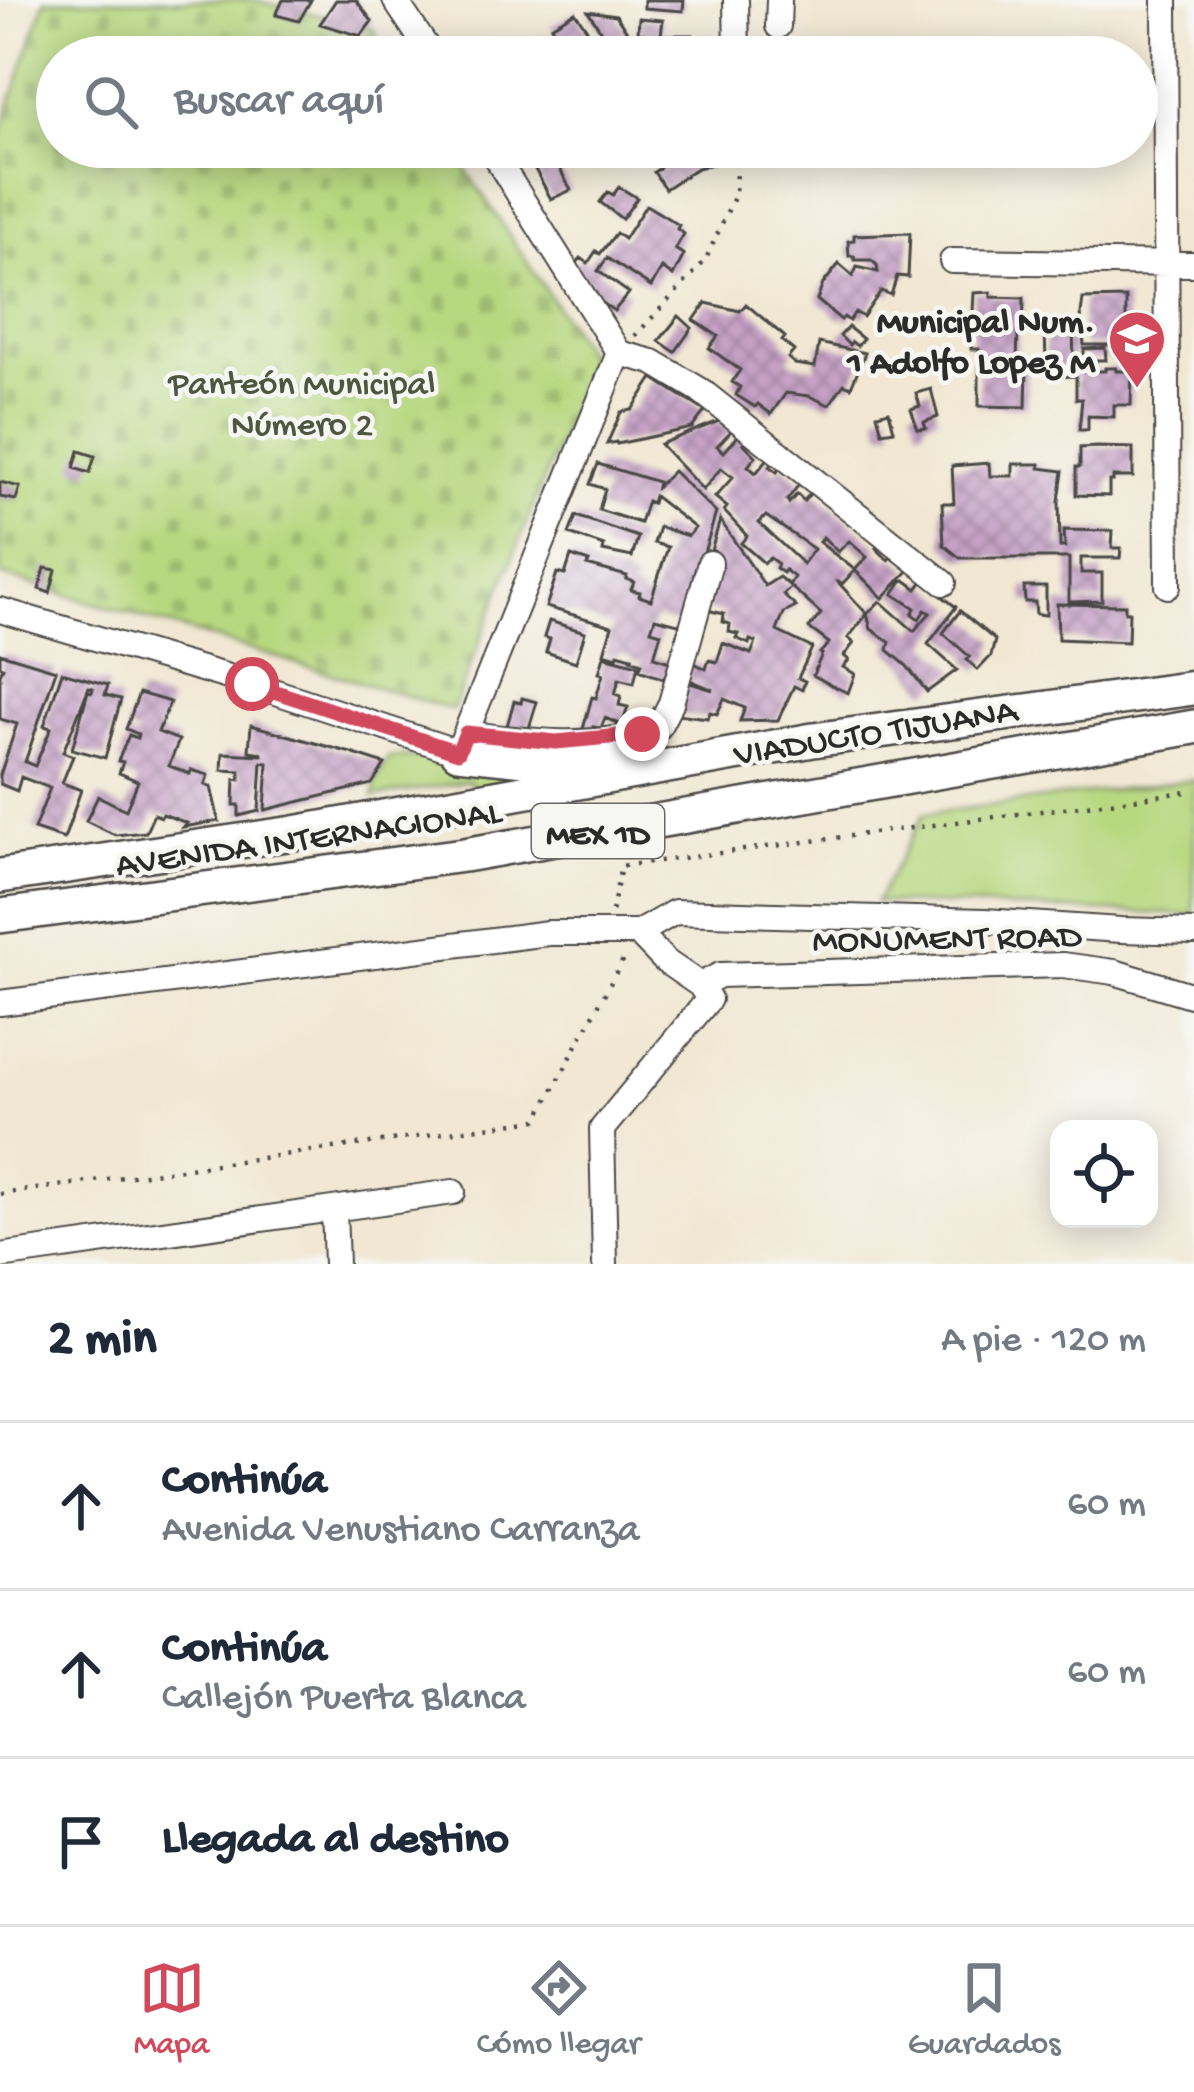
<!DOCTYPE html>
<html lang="es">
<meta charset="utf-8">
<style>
body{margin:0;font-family:"Gochi Hand",sans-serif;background:#f6f6f7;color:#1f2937}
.controls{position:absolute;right:36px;bottom:36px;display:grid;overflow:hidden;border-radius:24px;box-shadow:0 6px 30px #0003}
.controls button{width:108px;height:108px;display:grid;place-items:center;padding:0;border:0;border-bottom:3px solid #e0e1e3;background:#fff;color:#1f2937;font:60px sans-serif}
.stop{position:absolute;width:36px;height:36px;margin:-27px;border:9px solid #d1495b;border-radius:50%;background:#fff}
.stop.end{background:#d1495b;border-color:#fff;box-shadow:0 3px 12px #0008}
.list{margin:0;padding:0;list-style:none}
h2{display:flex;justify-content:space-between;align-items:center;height:156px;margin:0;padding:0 48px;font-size:51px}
h2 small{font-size:39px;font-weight:400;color:#747a83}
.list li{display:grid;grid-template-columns:78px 1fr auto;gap:36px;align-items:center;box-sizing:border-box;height:168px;padding:0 48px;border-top:3px solid #e0e1e3}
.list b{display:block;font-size:45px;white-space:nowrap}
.list p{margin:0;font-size:39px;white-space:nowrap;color:#747a83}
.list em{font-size:39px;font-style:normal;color:#747a83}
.icon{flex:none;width:66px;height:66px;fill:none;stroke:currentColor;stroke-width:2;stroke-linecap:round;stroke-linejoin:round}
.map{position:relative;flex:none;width:1194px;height:1264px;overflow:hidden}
.search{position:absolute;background:#fff;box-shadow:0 6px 30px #0003;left:36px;right:36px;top:36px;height:132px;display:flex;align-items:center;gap:30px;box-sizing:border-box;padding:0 42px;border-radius:66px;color:#747a83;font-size:45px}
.sheet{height:660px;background:#fff}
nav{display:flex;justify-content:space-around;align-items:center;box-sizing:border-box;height:168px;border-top:3px solid #e0e1e3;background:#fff;font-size:33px;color:#747a83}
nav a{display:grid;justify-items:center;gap:6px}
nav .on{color:#d1495b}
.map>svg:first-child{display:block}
.grass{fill:#b8d880;stroke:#728256;stroke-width:3}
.cemetery{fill:url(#cemetery-stones);stroke:#728256;stroke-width:3}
.building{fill:url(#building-cross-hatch);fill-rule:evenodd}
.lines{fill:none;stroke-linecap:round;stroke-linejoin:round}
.minor-casing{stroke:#494744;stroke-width:28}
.highway-casing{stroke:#494744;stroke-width:38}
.path{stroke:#494744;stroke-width:4.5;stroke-dasharray:3 9;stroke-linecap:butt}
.minor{stroke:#fff;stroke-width:24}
.highway{stroke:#fff;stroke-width:33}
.route{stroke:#d1495b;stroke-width:15}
.labels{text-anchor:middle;stroke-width:9;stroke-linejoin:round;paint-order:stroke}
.shield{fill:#f6f6f2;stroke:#686867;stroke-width:3}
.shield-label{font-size:33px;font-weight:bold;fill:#2b2b2b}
.poi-label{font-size:36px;font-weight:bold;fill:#2b2b2b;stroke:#f6f6f2;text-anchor:end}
.park-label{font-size:36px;fill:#4e5640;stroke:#f6f6f2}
.street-label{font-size:36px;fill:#2b2b2b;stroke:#f6f6f2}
</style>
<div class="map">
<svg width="1194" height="1264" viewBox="0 0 1194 1264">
<defs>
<pattern id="cemetery-stones" width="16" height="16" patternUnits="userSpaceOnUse" patternTransform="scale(3)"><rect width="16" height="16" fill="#b8d880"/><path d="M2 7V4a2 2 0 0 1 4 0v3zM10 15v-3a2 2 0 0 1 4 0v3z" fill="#9eba6f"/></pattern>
<pattern id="building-cross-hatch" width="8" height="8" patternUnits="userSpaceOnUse" patternTransform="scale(3)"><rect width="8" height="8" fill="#c6a2c7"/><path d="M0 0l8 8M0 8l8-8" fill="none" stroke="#a184a2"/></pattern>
</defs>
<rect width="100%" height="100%" fill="#f6f6f2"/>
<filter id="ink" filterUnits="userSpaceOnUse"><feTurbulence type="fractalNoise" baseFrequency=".00833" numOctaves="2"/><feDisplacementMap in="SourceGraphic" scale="24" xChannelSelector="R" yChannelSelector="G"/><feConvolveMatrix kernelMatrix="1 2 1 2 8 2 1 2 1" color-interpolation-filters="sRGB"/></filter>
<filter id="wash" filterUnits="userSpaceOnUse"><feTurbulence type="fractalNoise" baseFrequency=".004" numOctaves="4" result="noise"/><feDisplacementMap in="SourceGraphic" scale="48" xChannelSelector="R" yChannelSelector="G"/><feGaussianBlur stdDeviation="2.7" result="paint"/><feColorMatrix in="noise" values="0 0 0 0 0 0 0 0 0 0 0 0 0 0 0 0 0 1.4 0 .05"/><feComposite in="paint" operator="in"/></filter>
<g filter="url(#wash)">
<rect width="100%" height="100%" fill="#f1e7d2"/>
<!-- grass -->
<path class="grass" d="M 401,757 L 629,764 L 471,789 L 470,781 L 374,797 L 376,782 L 388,758 Z
M 1194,780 L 1194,915 L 876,902 L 924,814 Z"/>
<!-- cemetery -->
<path class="cemetery" d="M 45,0 L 254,0 L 372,28 L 391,57 L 57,57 L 57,147 L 451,147 L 591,359 L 453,710 L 0,575 L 0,135 Z"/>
<g id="blocks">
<!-- building -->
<path class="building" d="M 283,0 L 311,0 L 299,21 L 276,15 Z
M 336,0 L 356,0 L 372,21 L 361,36 L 320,24 Z
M 644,0 L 684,0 L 683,11 L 644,8 Z
M 588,11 L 616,15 L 641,53 L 636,57 L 618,57 Z
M 575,12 L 606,57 L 570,57 L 551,26 Z
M 639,18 L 663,20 L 661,35 L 693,35 L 693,57 L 660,57 L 659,37 L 638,32 Z
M 542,35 L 555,57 L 519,57 L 527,52 L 525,47 Z
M 523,147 L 548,147 L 571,190 L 551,199 Z
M 696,147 L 726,147 L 727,160 L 697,168 L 665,189 L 654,172 L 660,168 L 659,165 L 664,162 L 666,165 L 686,154 L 684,151 Z
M 619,187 L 637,198 L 622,219 L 600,202 L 608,192 L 613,195 Z
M 646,205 L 679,225 L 677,229 L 684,234 L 675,249 L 684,255 L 673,276 L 662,268 L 651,287 L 607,258 L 598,271 L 629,293 L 614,311 L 597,299 L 576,264 L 581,258 L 588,263 L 596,251 L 600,254 L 616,233 L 624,239 Z
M 910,233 L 908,277 L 897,276 L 891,295 L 881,291 L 863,317 L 855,312 L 849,321 L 844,317 L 841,320 L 817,300 L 823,284 L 839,264 L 853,276 L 857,267 L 878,272 L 877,265 L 871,260 L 855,260 L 854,256 L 849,256 L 848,241 L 854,240 L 854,235 Z
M 991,292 L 991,297 L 1024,298 L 1023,331 L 1018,331 L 1017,360 L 979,357 L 979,349 L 971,349 L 974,293 Z
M 1126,298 L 1126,329 L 1121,329 L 1121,342 L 1114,342 L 1114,345 L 1084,345 L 1081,314 L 1083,299 Z
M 706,303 L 740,311 L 746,304 L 785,337 L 782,341 L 794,351 L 788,358 L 795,364 L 815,367 L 819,343 L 865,353 L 851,387 L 844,384 L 829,405 L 809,396 L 786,393 L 771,414 L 758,404 L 755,407 L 736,395 L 740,387 L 732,382 L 740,370 L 709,348 L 718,336 L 694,320 Z
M 679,316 L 692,328 L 675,352 L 659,341 Z
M 848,327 L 863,339 L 857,346 L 852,342 L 849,345 L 840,336 Z
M 1073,328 L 1074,363 L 1079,363 L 1079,371 L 1082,372 L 1082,363 L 1095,363 L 1095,371 L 1105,371 L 1105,368 L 1116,368 L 1116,371 L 1132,371 L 1131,405 L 1114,405 L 1114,417 L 1088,416 L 1088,430 L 1079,430 L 1082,399 L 1076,399 L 1076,376 L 1053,377 L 1053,363 L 1046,363 L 1045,329 Z
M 1105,348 L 1106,360 L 1084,360 L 1084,349 Z
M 979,366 L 1027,367 L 1026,407 L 979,406 Z
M 653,378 L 705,411 L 692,428 L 617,444 L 616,442 L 607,444 L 621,412 L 632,410 Z
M 931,389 L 938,417 L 924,422 L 926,428 L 918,429 L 911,409 L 920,406 L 916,393 Z
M 889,411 L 894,430 L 882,432 L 877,414 Z
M 719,421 L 732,430 L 717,446 L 724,452 L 739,435 L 746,440 L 743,443 L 756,456 L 748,466 L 756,473 L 770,456 L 775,460 L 770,467 L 777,472 L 781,465 L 801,482 L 787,500 L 789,503 L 797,494 L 804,501 L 812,491 L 878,546 L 876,548 L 888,560 L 892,556 L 909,570 L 883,598 L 855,570 L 867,557 L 849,541 L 838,552 L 823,537 L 819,542 L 855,570 L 843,583 L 838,582 L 867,614 L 880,601 L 914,631 L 930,613 L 925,610 L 919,619 L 912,614 L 915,608 L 893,594 L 902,581 L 905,580 L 917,589 L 923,581 L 956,607 L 928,644 L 957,670 L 927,692 L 907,666 L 888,650 L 890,642 L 871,629 L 867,614 L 848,638 L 854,643 L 844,656 L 849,660 L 843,667 L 855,674 L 848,693 L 831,685 L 813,675 L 822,654 L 820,653 L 829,643 L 809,628 L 821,614 L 791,587 L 783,595 L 796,607 L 784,613 L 777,631 L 812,648 L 798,678 L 805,681 L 802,690 L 794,686 L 778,720 L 740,721 L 745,708 L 724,699 L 717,714 L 710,712 L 708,718 L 677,714 L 687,682 L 713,690 L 687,679 L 692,662 L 706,669 L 709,660 L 717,662 L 723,643 L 751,654 L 756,642 L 750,640 L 749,644 L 736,638 L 738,634 L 729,632 L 730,624 L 723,622 L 724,614 L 707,610 L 708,561 L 720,520 L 765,586 L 779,577 L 789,585 L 794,577 L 785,570 L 783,573 L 776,568 L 778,564 L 770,558 L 764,563 L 741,543 L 747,536 L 724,511 L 727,507 L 715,497 L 733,477 L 721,468 L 703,490 L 660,444 ZM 766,516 L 814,549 L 803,564 L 759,523 Z
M 1097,447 L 1133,448 L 1133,477 L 1113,477 L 1113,481 L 1109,481 L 1109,496 L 1076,495 L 1076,467 L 1080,467 L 1080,448 Z
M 79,451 L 95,456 L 90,473 L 74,468 Z
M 989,463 L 990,476 L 1013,476 L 1013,464 L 1040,464 L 1040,468 L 1063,471 L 1059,501 L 1060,547 L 1065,547 L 1064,530 L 1113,531 L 1112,548 L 1121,548 L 1120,558 L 1081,558 L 1081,573 L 1102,573 L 1102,601 L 1069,602 L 1069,558 L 960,558 L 944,545 L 942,503 L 954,503 L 952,466 Z
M 598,464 L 658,482 L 657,487 L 673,471 L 716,513 L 682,625 L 655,618 L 651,630 L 661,633 L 654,657 L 670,662 L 664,679 L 639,670 L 642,663 L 631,659 L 632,657 L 618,653 L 617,657 L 604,653 L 612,626 L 546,607 L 557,573 L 565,575 L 571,556 L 589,562 L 587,565 L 627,576 L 626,579 L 634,582 L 631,590 L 640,592 L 639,596 L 651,600 L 668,547 L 654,543 L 659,527 L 688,536 L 695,528 L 654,496 L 652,503 L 647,501 L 640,523 L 599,510 L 605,489 L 590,484 Z
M 0,482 L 20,487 L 16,500 L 0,497 Z
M 576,516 L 638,537 L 632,557 L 603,551 L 604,546 L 569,534 Z
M 45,568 L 56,570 L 50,593 L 39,589 Z
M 1024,587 L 1046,587 L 1046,615 L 1036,614 L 1035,602 L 1025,602 Z
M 1057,604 L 1125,605 L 1125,612 L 1129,612 L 1128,642 L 1058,639 Z
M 960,611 L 995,640 L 991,656 L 978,670 L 967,660 L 970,657 L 943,633 Z
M 549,621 L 585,632 L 576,662 L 546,652 L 550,639 L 544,637 Z
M 0,653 L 56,670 L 25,762 L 35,766 L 51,728 L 44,726 L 62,672 L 108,685 L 105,695 L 121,699 L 105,758 L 72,749 L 88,691 L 92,692 L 93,688 L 89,687 L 63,752 L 73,756 L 62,783 L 81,790 L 64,839 L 34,829 L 50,788 L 21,777 L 17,791 L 0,784 L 0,775 L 17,724 L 0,719 L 0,675 L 3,667 L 0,666 Z
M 604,656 L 638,665 L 634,683 L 619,679 L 615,694 L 621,696 L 619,705 L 628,707 L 622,725 L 605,718 L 601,728 L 593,727 L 592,734 L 581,736 L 592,697 L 596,698 L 603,674 L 599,673 Z
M 139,693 L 170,702 L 158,732 L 179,740 L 169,766 L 190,774 L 191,770 L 208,775 L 205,785 L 211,787 L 219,821 L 183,827 L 187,823 L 163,814 L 161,817 L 154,814 L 146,832 L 115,835 L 86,821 L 98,796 L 126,810 L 138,781 L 119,773 L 123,762 L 118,761 L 129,735 L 137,738 L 138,734 L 126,729 Z
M 522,698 L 537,702 L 526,738 L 505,733 L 514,701 L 521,703 Z
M 251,725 L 351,753 L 385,764 L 372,784 L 265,810 L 268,763 L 262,762 L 259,811 L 239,816 L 239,805 L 234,805 L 235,779 L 240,780 L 240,771 L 222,770 L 223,753 L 262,755 L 262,753 L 249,751 Z"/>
</g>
</g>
<g filter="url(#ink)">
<use href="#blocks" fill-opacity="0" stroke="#494744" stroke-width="3"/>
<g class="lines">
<!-- minor casing -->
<g class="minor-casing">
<path id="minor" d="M 395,0 L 433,57
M 736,0 L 737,57
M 1165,0 L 1168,586
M 778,26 L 779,0
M 489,147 L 619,353
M 952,261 L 1194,264
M 619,353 L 653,362 L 700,390 L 944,583
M 0,610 L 252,684 L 458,752 L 619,353
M 466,733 C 528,742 598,750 658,728 L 671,703 L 710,563
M 638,933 L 675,912 L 985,921 L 1121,930 L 1194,932
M 700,985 L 720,975 L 1063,965 L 1114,972 L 1194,996
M 0,1003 L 548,933 L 638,933 L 665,961 L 700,985 L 709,999 L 602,1129 L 605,1264
M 334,1209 L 336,1264
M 0,1256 L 453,1192"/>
</g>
<!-- highway casing -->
<g class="highway-casing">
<path id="highway" d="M 458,752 L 544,761 L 608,758
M 0,876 L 294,833 L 813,740 L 1194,688
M 0,916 L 464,855 L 1194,727"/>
</g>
<!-- path -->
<path class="path" d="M 635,336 L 705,261 L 735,195 L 737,147
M 612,911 L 621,866 L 1194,791
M 0,1194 L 537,1120 L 626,954"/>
<!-- minor -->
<use href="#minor" class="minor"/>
<!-- highway -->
<use href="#highway" class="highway"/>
</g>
</g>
<g class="lines" filter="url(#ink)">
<!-- route -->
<path class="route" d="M 252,684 L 458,752 L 466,733 L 556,742 L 642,734"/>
</g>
<!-- icons -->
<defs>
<g id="school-pin" transform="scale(3)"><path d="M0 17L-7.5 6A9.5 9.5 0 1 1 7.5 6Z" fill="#d1495b" stroke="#f6f6f2"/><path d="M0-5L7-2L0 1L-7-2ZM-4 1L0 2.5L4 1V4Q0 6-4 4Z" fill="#fff"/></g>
</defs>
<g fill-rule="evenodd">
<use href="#school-pin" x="1137" y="339"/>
</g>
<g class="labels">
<!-- shield labels -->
<rect class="shield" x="532" y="804" width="132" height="54" rx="9"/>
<g class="shield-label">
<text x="598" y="843">MEX 1D</text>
</g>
<!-- poi labels -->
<g class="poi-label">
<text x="1095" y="331">Municipal Num.<tspan x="1095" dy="41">1 Adolfo Lopez M</tspan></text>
</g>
<!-- park labels -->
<g class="park-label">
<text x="302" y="393">Panteón Municipal<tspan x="302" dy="41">Número 2</tspan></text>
</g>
<!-- street labels -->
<g class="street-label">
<text transform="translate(875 729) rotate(-9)" y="13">VIADUCTO TIJUANA</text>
<text transform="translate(308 835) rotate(-8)" y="13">AVENIDA INTERNACIONAL</text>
<text transform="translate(947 935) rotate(-1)" y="13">MONUMENT ROAD</text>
</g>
</g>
</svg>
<div class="controls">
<button><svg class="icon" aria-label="locate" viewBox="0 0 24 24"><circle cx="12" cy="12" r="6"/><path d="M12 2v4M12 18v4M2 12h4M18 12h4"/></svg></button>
</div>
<div class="stop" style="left:252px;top:684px"></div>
<div class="stop end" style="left:642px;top:734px"></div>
<div class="search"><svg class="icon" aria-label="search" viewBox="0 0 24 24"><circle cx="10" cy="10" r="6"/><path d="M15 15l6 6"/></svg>Buscar aquí</div>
</div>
<section class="sheet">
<h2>2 min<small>A pie · 120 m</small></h2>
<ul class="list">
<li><svg class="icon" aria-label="ahead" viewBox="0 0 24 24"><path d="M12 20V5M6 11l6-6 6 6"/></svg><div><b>Continúa</b><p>Avenida Venustiano Carranza</p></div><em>60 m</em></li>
<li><svg class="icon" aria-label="ahead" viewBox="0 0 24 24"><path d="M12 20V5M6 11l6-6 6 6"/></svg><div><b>Continúa</b><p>Callejón Puerta Blanca</p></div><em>60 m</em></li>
<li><svg class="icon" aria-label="arrive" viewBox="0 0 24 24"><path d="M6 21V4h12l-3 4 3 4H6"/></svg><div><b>Llegada al destino</b></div></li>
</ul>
</section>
<nav>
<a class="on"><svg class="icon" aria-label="map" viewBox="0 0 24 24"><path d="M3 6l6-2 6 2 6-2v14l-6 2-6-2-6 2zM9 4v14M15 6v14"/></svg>Mapa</a>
<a><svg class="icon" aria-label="directions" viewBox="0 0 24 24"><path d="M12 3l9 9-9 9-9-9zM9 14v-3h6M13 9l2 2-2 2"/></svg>Cómo llegar</a>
<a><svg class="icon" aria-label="saved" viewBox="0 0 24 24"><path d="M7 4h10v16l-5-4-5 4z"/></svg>Guardados</a>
</nav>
